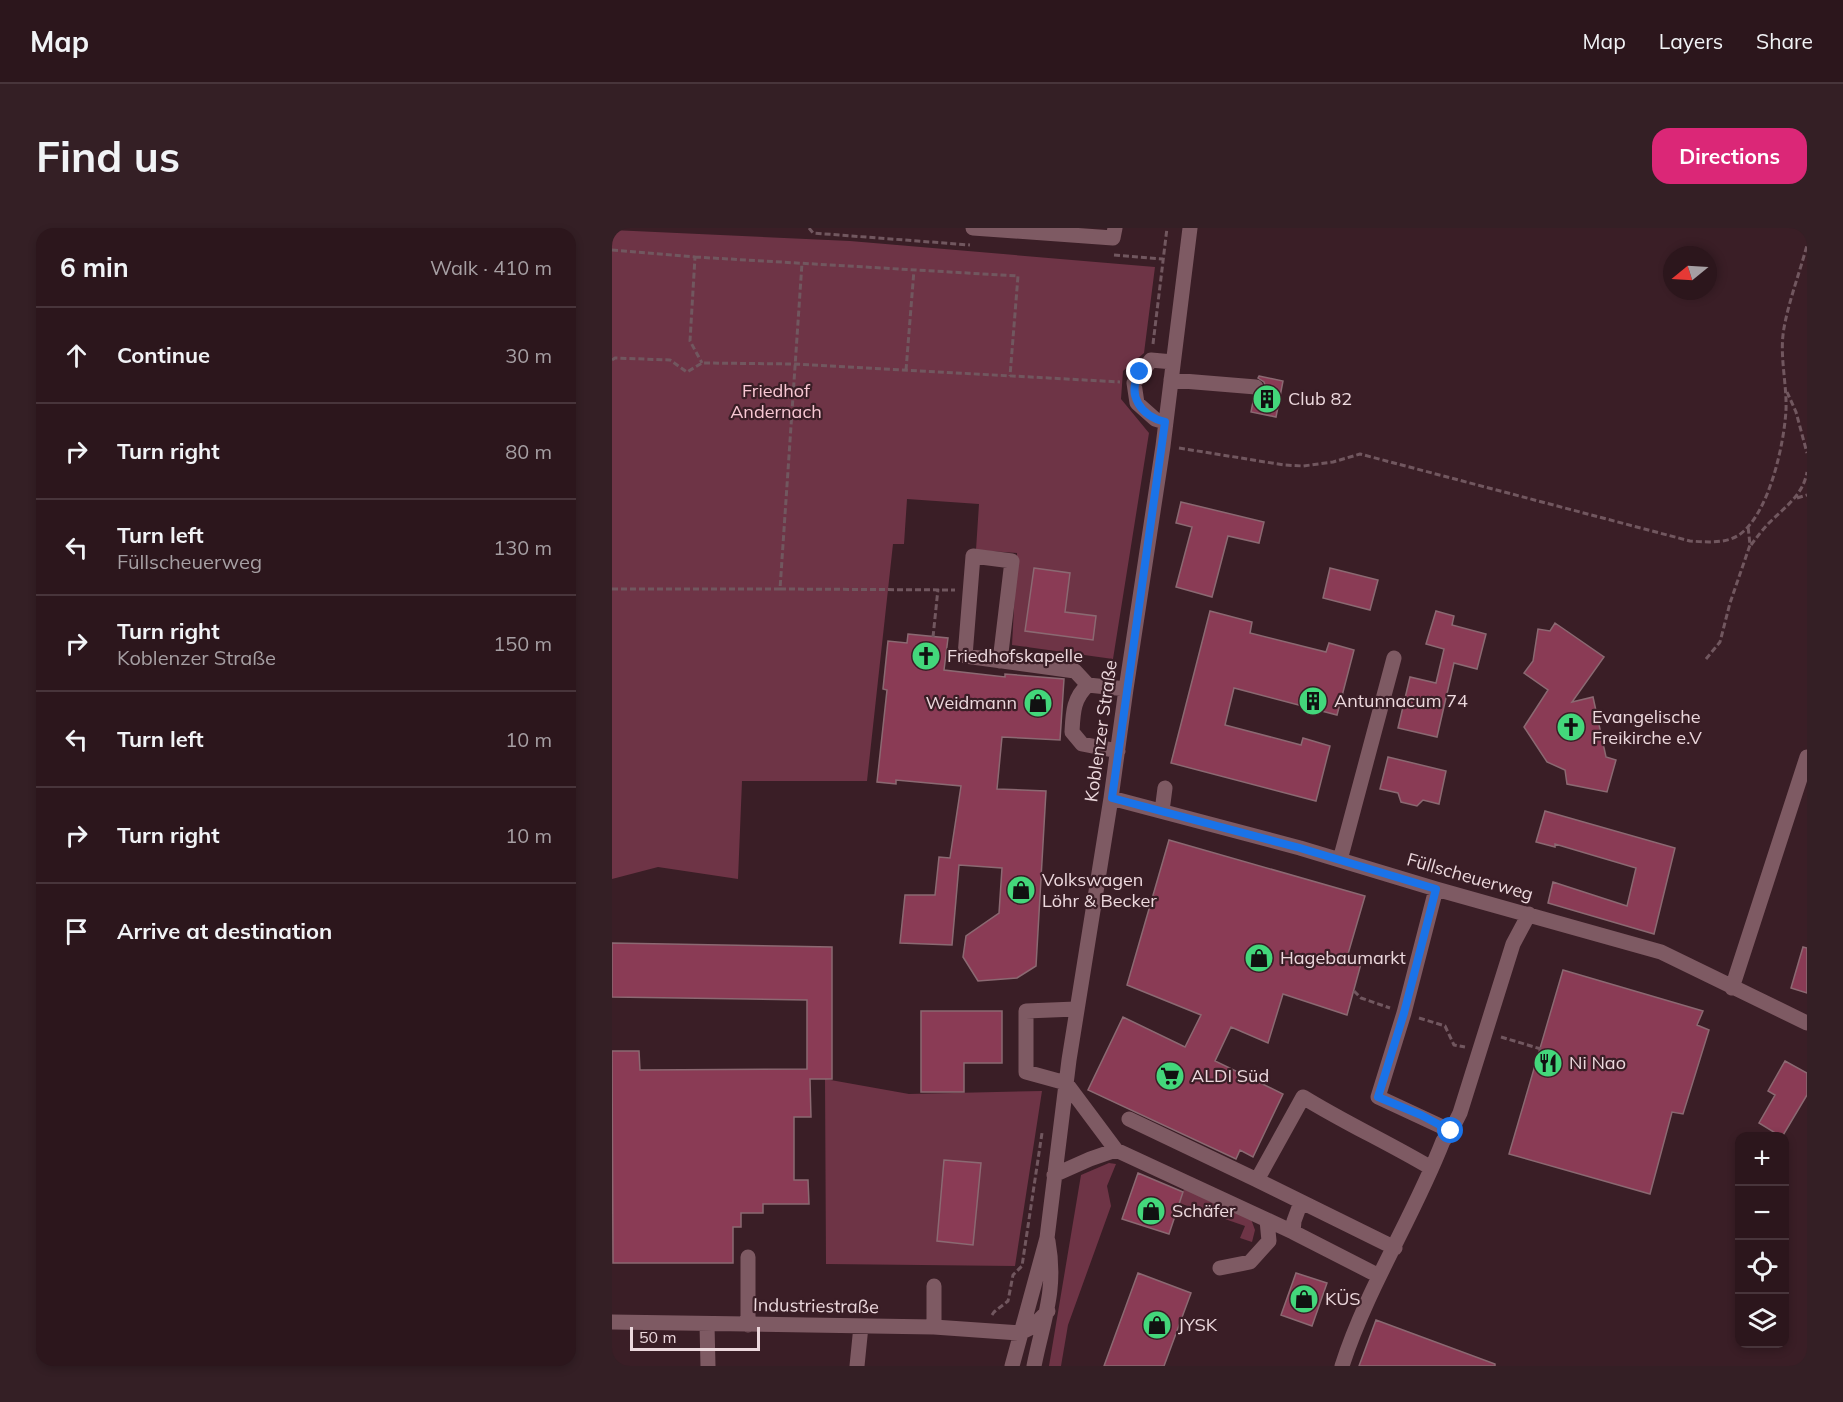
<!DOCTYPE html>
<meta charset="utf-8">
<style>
body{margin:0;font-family:Mulish,sans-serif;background:#341f25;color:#f1f3f6}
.controls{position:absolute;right:18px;bottom:18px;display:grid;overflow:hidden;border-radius:12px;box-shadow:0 3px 9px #0003}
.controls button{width:54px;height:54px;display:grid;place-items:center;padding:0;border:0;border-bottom:2px solid #48353b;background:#2c161c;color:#f1f3f6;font:30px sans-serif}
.compass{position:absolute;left:1051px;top:18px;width:54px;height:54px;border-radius:50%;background:#2c161c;box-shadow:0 3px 9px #0003;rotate:252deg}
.scale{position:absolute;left:18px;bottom:15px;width:130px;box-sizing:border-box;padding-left:6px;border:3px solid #ecd8dd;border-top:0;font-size:16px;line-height:21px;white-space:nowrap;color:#ecd8dd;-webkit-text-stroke:4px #3a1e26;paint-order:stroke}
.stop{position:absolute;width:18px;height:18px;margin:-14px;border:4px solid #1a73e8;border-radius:50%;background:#fff}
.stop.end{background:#1a73e8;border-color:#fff;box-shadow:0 2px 6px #0008}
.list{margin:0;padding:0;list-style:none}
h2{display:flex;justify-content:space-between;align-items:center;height:78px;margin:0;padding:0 24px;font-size:26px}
h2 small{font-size:20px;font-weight:400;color:#a69fa3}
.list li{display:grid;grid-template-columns:39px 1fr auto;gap:18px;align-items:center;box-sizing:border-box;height:96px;padding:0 24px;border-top:2px solid #48353b}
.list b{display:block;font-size:22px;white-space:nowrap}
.list p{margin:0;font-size:20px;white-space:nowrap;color:#a69fa3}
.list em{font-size:20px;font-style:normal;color:#a69fa3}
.icon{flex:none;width:33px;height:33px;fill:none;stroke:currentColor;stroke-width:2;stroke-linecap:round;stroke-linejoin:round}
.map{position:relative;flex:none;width:1195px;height:1138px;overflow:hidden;border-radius:18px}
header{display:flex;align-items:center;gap:36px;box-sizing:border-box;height:84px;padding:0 30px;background:#2c161c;border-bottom:2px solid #48353b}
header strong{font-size:28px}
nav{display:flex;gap:33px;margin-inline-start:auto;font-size:21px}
.intro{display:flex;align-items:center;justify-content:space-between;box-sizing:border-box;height:144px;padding:0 36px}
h1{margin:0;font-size:42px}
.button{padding:15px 27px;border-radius:18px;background:#db2777;color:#fff;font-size:21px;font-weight:700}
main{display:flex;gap:36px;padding:0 36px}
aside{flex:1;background:#2c161c;border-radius:18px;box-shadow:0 3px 9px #0003}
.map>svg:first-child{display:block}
.green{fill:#6e3446}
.building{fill:#8a3b55;stroke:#8b6972;stroke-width:1.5}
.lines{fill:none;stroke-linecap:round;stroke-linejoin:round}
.path{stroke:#71575f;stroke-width:3;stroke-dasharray:6 3;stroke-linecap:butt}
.minor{stroke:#7e5a63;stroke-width:15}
.route{stroke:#1a73e8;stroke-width:8}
.labels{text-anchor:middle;stroke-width:4.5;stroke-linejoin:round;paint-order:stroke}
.park-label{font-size:18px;fill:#f7c7d3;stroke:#3a1e26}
.poi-label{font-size:18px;fill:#ecd8dd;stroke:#3a1e26;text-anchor:start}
.street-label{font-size:18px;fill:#ecd8dd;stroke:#3a1e26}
</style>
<header>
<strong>Map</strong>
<nav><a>Map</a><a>Layers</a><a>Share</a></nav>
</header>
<div class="intro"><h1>Find us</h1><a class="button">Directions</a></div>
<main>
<aside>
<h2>6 min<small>Walk · 410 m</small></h2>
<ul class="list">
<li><svg class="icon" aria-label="ahead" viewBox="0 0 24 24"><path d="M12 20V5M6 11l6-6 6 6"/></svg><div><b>Continue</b></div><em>30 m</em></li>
<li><svg class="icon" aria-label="right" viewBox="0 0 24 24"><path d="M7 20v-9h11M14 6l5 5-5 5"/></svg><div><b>Turn right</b></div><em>80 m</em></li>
<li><svg class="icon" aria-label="left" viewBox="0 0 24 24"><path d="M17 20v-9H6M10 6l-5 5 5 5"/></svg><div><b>Turn left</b><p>Füllscheuerweg</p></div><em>130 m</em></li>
<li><svg class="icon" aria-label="right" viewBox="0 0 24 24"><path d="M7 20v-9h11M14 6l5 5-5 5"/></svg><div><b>Turn right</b><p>Koblenzer Straße</p></div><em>150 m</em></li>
<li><svg class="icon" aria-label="left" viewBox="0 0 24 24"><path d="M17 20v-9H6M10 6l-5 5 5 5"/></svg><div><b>Turn left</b></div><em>10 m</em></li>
<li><svg class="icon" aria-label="right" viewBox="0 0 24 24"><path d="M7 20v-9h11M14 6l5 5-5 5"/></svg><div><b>Turn right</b></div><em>10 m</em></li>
<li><svg class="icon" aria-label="arrive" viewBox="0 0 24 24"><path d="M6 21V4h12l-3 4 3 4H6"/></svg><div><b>Arrive at destination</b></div></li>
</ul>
</aside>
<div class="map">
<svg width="1195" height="1138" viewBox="0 0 1195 1138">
<rect width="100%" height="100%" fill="#3a1e26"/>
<!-- green -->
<path class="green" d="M 0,2 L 238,13 L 543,39 L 532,125 L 511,143 L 509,171 L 537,205 L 501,431 L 400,417 L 405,325 L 364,322 L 367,276 L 295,271 L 292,316 L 281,316 L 255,553 L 130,553 L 126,651 L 46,639 L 0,651 Z
M 213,851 L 297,866 L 430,863 L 403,1038 L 214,1036 Z
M 497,935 L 504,936 L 495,958 L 499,978 L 456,1097 L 449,1138 L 437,1138 L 469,947 Z
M 572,961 L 639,991 L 643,1002 L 640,1014 L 628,1010 L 633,998 L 567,975 Z"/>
<!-- building -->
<path class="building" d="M 647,148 L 671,153 L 664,189 L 639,184 L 642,169 L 649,167 L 654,160 L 652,154 L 646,150 Z
M 569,274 L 652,294 L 647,315 L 616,308 L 600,369 L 564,359 L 580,299 L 564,295 Z
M 422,340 L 458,345 L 453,384 L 484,388 L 481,412 L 413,403 Z
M 718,340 L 766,352 L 758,382 L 711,370 Z
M 598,383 L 640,394 L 638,405 L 714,424 L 717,415 L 742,422 L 725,487 L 622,460 L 613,497 L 689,517 L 691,510 L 718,518 L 704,573 L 559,535 Z
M 824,383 L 842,388 L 840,397 L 874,406 L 865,441 L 842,435 L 825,509 L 786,500 L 798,449 L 824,455 L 832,421 L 814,416 Z
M 943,395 L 992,429 L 960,474 L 981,469 L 994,529 L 1004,532 L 995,564 L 955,556 L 953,542 L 935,534 L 912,499 L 936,462 L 912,445 L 921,433 L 926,401 L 938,403 Z
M 296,406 L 336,410 L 332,442 L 393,449 L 393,446 L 452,451 L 448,512 L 390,509 L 385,561 L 434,563 L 424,738 L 405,750 L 366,753 L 351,729 L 354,708 L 387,685 L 390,640 L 347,637 L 340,717 L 288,715 L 293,667 L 323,667 L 327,629 L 338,630 L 349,558 L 284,552 L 284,556 L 265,554 L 275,462 L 271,461 L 276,413 L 295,415 Z
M 776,529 L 834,543 L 827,576 L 811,572 L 805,578 L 789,574 L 786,565 L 768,561 Z
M 933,583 L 1063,620 L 1042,706 L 936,675 L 941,654 L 1015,678 L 1024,640 L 943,616 L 943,619 L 924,614 Z
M 557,612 L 753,668 L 736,726 L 750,732 L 735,787 L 671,766 L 656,815 L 619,799 L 603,833 L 671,866 L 641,929 L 628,922 L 624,931 L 476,862 L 511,789 L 573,819 L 589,787 L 515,757 Z
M 0,715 L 220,719 L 220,851 L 198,851 L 199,889 L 182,889 L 182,952 L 196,952 L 197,976 L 151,976 L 151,985 L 129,985 L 129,999 L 121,999 L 121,1035 L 1,1035 L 0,823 L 27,823 L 28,842 L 195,841 L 195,772 L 0,769 Z
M 1191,719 L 1195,720 L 1195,765 L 1179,760 Z
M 951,742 L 1091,783 L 1085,797 L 1097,802 L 1071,886 L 1060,884 L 1038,966 L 897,926 Z
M 309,783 L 390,783 L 390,835 L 352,835 L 352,864 L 309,864 Z
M 1173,833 L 1195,845 L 1195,867 L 1170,909 L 1147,895 L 1163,867 L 1156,863 Z
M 332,932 L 369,935 L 361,1017 L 325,1013 Z
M 526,945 L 571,964 L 557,1006 L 510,991 Z
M 526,1045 L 579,1065 L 552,1138 L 492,1138 Z
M 684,1045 L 715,1055 L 700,1098 L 669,1087 Z
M 764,1092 L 883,1136 L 883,1138 L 747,1138 Z"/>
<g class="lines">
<!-- path -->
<path class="path" d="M 197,0 L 201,5 L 358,17
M 0,22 L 83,29 L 78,113 L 90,135
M 502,27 L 551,31
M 83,29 L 406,48 L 398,148
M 541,116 L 555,0
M 0,132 L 3,130 L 58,132 L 75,144 L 90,135 L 184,136 L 508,154
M 294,142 L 302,42
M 1175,164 L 1184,184 L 1195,225
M 567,220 L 672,237 L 691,238 L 721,234 L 748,226 L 1078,313 C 1094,314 1113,316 1127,307 C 1157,286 1172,217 1174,182 C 1175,155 1167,127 1172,100 C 1177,72 1188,44 1195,17
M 1185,270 L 1195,267
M 1139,317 C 1145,309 1151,301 1158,294 C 1174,278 1191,267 1195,244
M 0,361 L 168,361 L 190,35
M 168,361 L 343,362
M 321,409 L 326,361
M 1094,431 L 1108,414 L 1118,375 L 1138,317 L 1136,298
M 742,763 L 749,770 L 778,780
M 807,790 L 833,798 L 842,817 L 853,819
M 889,809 L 929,821
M 380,1087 L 382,1084 L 396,1073 L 401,1047 L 410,1038 L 430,905"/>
<!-- minor -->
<path class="minor" d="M 361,0 L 501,10 L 503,0
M 559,152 L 644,159
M 553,194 L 543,191 L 525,175 L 522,155 L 539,132 L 561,134
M 388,433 L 400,333 L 361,328 L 353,428 L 463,443 L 476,457 L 514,461
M 476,457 C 461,470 461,486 460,504 L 470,516 L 506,523
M 499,570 L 688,620 L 824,661 L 1049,724 L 1195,795
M 550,583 L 553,560
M 728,632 L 782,430
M 824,661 L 792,785 L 766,869 L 839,903
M 1120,760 L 1195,529
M 464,781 L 414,783 L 414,844 L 454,855 L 504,922 L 681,1004 L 767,1048
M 517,891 L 645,952
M 442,947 L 478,931 L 504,922
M 681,1004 L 682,993 L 689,974
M 783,1020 L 645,952 L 691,869 C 733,895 777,915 819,940
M 608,1040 L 638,1034 L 657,1013 L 655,992
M 322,1058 L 322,1099
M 0,1094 L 322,1099 L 408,1105 L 420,1099 L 436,1083
M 95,1097 L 96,1138
M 136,1097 L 136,1029
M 245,1138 L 249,1098
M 400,1138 L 435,1010 L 457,832 L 499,570 L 514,461 L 551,218 L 578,0
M 422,1138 C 431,1092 445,1063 436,1013
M 730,1138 C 755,1060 801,990 831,913 L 839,903 L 848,885 L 901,716 L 917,686"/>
</g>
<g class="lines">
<!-- route -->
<path class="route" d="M 528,144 C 514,167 529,188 553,194 L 500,570 L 688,620 L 824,661 L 792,785 L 766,869 L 809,887 L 839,903"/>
</g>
<!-- icons -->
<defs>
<g id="building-disc" transform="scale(1.5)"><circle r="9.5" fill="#43d77b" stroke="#3a1e26"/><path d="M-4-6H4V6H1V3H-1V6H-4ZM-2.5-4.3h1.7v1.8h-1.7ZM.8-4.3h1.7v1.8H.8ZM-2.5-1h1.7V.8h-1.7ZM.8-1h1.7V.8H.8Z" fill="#111"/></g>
<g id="church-disc" transform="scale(1.5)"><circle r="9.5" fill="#43d77b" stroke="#3a1e26"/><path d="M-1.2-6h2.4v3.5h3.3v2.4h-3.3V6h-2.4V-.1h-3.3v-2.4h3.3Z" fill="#111"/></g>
<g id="shop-disc" transform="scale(1.5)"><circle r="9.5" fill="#43d77b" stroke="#3a1e26"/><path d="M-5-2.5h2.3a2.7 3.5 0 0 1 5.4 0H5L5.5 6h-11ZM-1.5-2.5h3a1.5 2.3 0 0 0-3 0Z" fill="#111"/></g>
<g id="restaurant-disc" transform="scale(1.5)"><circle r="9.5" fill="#43d77b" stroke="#3a1e26"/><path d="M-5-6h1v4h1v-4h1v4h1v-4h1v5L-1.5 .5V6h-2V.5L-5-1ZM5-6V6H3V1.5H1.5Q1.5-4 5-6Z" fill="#111"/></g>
<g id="supermarket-disc" transform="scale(1.5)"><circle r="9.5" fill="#43d77b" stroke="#3a1e26"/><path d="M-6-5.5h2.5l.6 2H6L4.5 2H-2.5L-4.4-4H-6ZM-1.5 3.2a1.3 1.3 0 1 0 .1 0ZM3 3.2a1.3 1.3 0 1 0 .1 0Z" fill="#111"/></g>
</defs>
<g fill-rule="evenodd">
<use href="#building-disc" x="655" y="171"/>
<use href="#church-disc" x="314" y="428"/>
<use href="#building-disc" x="701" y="473"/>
<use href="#shop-disc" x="426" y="475"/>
<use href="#church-disc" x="959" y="499"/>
<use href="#shop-disc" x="409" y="662"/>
<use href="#shop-disc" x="647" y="730"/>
<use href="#restaurant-disc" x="936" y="835"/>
<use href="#supermarket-disc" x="558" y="848"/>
<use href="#shop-disc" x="539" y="983"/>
<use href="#shop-disc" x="692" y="1071"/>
<use href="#shop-disc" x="545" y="1097"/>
</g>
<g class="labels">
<!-- park labels -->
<g class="park-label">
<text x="164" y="169">Friedhof<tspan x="164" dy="21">Andernach</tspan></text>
</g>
<!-- poi labels -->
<g class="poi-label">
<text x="676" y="177">Club 82</text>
<text x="335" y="434">Friedhofskapelle</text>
<text x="722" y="479">Antunnacum 74</text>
<text x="405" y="481" text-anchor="end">Weidmann</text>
<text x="980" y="495">Evangelische<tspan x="980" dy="21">Freikirche e.V</tspan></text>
<text x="430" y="658">Volkswagen<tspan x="430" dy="21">Löhr &amp; Becker</tspan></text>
<text x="668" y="736">Hagebaumarkt</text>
<text x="957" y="841">Ni Nao</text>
<text x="579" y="854">ALDI Süd</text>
<text x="560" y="989">Schäfer</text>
<text x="713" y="1077">KÜS</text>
<text x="566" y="1103">JYSK</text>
</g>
<!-- street labels -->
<g class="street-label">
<text transform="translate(489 503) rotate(-82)" y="6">Koblenzer Straße</text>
<text transform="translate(858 649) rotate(16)" y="6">Füllscheuerweg</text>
<text transform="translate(204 1078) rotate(1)" y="6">Industriestraße</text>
</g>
</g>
</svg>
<div class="controls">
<button>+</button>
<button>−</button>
<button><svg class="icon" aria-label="locate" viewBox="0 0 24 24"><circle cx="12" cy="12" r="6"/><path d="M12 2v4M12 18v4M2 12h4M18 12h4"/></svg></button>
<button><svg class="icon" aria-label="layers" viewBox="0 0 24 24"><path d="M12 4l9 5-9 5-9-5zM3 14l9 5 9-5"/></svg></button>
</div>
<svg class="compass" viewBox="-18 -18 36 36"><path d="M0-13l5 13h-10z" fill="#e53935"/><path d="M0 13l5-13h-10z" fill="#a69fa3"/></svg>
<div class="scale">50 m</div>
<div class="stop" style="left:839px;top:903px"></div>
<div class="stop end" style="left:528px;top:144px"></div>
</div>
</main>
